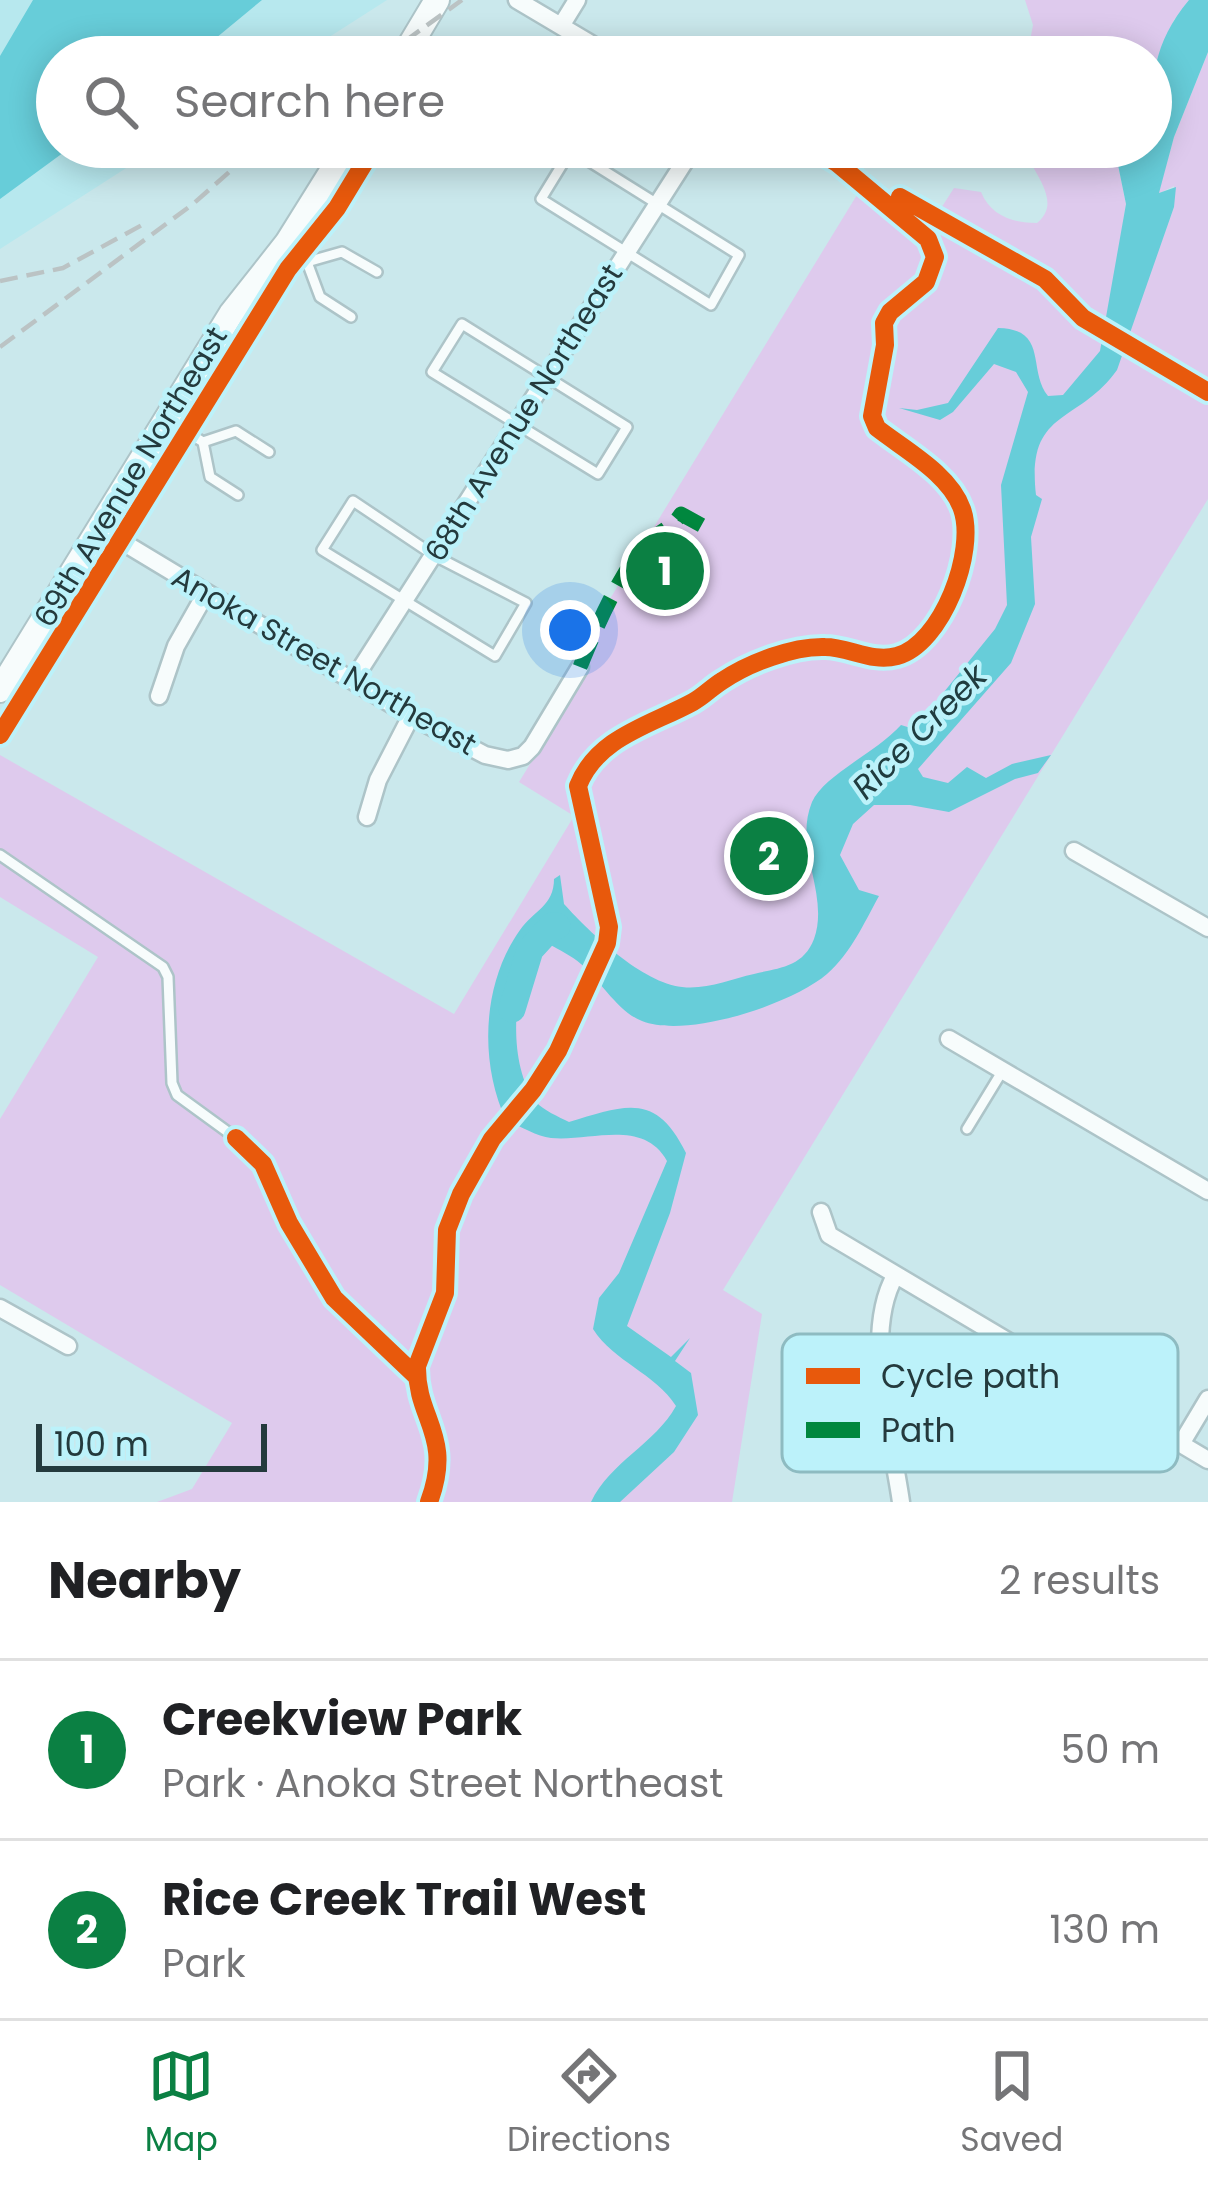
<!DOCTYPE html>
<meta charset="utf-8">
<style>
body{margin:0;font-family:Poppins,sans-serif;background:#f6f6f6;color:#202124}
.scale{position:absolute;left:36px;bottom:30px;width:231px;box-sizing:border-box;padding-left:12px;border:6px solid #243a3d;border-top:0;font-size:33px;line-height:42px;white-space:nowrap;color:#243a3d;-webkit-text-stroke:9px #bcf2fa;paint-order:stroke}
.you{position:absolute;left:570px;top:630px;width:42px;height:42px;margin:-30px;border:9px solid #fff;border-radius:50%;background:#1a73e8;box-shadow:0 0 0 18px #1a73e833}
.badge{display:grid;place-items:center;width:78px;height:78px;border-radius:50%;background:#0b8043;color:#fff;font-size:39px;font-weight:700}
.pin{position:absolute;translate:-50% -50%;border:6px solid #fff;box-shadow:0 3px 12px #0006}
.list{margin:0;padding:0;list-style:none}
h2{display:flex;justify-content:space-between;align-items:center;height:156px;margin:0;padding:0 48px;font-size:51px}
h2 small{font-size:39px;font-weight:400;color:#757577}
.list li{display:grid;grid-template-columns:78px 1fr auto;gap:36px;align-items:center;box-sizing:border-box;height:180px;padding:0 48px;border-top:3px solid #e0e0e0}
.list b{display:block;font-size:45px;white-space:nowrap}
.list p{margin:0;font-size:39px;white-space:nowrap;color:#757577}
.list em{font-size:39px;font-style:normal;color:#757577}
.icon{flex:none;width:66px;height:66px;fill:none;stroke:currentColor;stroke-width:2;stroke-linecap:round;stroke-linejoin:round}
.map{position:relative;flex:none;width:1208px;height:1502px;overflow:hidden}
.search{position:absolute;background:#fff;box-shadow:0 6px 30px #0003;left:36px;right:36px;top:36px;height:132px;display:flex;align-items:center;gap:30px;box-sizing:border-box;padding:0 42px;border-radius:66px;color:#757577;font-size:45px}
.sheet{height:516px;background:#fff}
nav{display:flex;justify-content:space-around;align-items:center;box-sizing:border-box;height:168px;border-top:3px solid #e0e0e0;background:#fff;font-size:33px;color:#757577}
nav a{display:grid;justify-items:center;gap:6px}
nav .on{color:#0b8043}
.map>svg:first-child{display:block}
.built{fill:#b7e8ee}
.green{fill:#decaed}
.water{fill:#67cdd9}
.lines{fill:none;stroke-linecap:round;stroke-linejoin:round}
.river{stroke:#67cdd9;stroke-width:27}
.lane-casing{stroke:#adc4c8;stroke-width:14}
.street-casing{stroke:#adc4c8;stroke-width:21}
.secondary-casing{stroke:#adc4c8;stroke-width:28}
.lane{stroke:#f7fcfc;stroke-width:9}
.street{stroke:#f7fcfc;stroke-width:16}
.secondary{stroke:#f7fcfc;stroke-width:24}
.rail{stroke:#bbc3c4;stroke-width:4.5;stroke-dasharray:18 9;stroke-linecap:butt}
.quiet{stroke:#00873e;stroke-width:15;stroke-dasharray:30 15;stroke-linecap:butt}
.cycleway-casing{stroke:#bcf2fa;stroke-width:26}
.cycleway{stroke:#e8590c;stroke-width:18}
.labels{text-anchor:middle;stroke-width:9;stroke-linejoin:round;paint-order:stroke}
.street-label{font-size:30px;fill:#243a3d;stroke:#bcf2fa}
.water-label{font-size:33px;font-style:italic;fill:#203c3f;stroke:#bcf2fa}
.key{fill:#bcf2fa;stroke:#8ebbc1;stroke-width:3}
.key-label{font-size:33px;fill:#243a3d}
</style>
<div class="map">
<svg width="1208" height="1502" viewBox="0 0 1208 1502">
<rect width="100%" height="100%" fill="#cae8ec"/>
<!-- built -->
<path class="built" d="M 0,0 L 387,0 L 298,57 L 57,57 L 57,147 L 159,147 L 0,249 Z"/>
<!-- green -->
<path class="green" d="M 1025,0 L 1189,0 L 1174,20 L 1151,73 L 1151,57 L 1027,57 L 1033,25 Z
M 1208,52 L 1208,499 L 723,1290 L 762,1314 L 732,1502 L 157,1502 L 192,1489 L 232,1423 L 0,1285 L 0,1119 L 98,957 L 0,897 L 0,755 L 454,1014 L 574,816 L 519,782 L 568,702 L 553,692 L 860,190 L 927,230 L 954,188 L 981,192 C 991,216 1013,223 1037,223 C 1064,201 1031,172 1024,147 L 1122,147 L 1118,165 L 1126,204 L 1118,257 L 1123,347 L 1174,207 L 1174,186 L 1158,194 L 1174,137 Z"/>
<!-- water -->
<path class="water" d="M 33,0 L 262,0 L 193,57 L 57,57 L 57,147 L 71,147 L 0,199 L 0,56 Z
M 1189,0 L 1208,0 L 1208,52 L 1174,137 L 1159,193 L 1176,187 L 1174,207 L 1117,370 C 1078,425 1026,408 1036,495 L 1042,499 L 1031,537 L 1035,604 L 1011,663 L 918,769 L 923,777 L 948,783 L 967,767 L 986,778 L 1012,764 L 1051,755 L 1038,773 L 1015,779 L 949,812 L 910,805 L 874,805 L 853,824 L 840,855 L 859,890 L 879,896 C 864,923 851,953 827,974 C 792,1004 687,1039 642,1021 C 618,1012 600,980 581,964 C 572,956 559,950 549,944 L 530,950 C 514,990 507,1064 536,1102 C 543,1110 559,1117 569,1122 C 626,1105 656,1092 686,1153 L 670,1213 L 627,1326 L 671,1357 L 690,1338 L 675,1361 L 691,1373 L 698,1415 L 674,1452 L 620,1502 L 591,1502 C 610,1462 655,1444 676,1406 C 655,1373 614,1362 593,1329 L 599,1298 L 619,1273 L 667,1161 C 643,1118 590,1142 551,1138 C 536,1136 520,1126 506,1120 C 479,1062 482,983 520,930 C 534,910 554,906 554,879 L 560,875 L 564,904 C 591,934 643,983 682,987 C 706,990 731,979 754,974 C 777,968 803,968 814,939 C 830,894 793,848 812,802 C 824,775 877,752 901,725 L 914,729 L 995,629 L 1007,605 L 1001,485 L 1028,392 L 1016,372 L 994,364 L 953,412 L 940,420 L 899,408 L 917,410 L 948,403 L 998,328 C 1049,329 1027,370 1048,396 L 1063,395 L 1100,351 L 1126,204 L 1118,165 L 1122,147 L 1151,147 C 1151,88 1149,48 1189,0 Z"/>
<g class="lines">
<!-- river -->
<path class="river" d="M 512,1009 L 530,950 L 552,926 L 557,926"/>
<!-- lane casing -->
<g class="lane-casing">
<path id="lane" d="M 437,147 L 456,152 L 460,147
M 571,150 L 739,255 L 711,305 L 541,199 Z
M 291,247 L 307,262 L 320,297 L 351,317
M 307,262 L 342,252 L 377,272
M 462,324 L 627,427 L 598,474 L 432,372 Z
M 168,420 L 203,442 L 210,477 L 238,495
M 203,442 L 236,431 L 269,452
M 353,501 L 435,556 L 526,603 L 495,656 L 322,550 Z
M 0,855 L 163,967 L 168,977 L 172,1083 L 177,1095 L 236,1138
M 967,1129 L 1003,1070"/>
</g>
<!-- street casing -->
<g class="street-casing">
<path id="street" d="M 517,0 L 613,57
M 561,26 L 577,0
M 101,529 L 411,716 L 485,755 L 508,760 L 523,756 L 532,747 L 580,667
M 354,679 L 694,147
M 159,696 L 176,646 L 206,593
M 367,817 L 378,780 L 411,716
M 1074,851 L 1208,928
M 949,1039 L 1208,1191
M 821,1212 L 829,1235 L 1208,1460
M 895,1276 C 862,1334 892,1438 901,1502
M 0,1308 L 68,1346
M 1181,1444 L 1208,1399"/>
</g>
<!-- secondary casing -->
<g class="secondary-casing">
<path id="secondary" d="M 403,57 L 437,0
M 0,690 L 231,314 L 287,243 L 347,147"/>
</g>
<!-- lane -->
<use href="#lane" class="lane"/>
<!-- street -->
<use href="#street" class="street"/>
<!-- secondary -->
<use href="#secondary" class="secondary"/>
<!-- rail -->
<path class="rail" d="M 383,57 L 462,0
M 0,281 L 63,268 L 142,225
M 0,347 L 193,204 L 253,151"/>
<!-- quiet -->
<path class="quiet" d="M 580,667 C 597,626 616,580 645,545 C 656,532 671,530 681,514 L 712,531"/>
<!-- cycleway casing -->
<g class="cycleway-casing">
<path id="cycleway" d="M 900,197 L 1045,279 L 1083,318 L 1208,392
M 0,735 L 288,269 L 337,208 L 374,147
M 236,1138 L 263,1164 L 289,1223 L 334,1298 L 417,1377
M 429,1502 C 454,1435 416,1420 417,1366 L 445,1293 L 447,1230 L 461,1194 L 492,1139 L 533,1090 L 558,1051 L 607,943 L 609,927 L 578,786 C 597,737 651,725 693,702 C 704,696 712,687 722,681 C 749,663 793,646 825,647 C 849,647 872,663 897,656 C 942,644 977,551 962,509 C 950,474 905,450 877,428 L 872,416 L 885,345 L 884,323 L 890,312 L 926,282 L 935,257 L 928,239 L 837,163 L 811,147"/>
</g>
<!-- cycleway -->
<use href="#cycleway" class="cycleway"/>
</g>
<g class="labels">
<!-- street labels -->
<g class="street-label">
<text transform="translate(524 413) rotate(-58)" y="10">68th Avenue Northeast</text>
<text transform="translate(131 477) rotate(-59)" y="10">69th Avenue Northeast</text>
<text transform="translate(324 661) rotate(30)" y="10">Anoka Street Northeast</text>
</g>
<!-- water labels -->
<g class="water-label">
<text transform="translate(919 731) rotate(-45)" y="12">Rice Creek</text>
</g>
</g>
<!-- legend -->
<rect x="782" y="1334" width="396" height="138" rx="18" class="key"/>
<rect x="806" y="1368" width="54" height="16" fill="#e8590c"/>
<rect x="806" y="1422" width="54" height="16" fill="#00873e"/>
<g class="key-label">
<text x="881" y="1388">Cycle path</text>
<text x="881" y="1442">Path</text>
</g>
</svg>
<div class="scale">100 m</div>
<div class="you"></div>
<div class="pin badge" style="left:665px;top:571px">1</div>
<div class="pin badge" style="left:769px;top:856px">2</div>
<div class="search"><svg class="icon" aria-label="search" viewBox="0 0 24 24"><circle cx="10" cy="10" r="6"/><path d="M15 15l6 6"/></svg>Search here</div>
</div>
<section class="sheet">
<h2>Nearby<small>2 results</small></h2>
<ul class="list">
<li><span class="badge">1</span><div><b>Creekview Park</b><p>Park · Anoka Street Northeast</p></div><em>50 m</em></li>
<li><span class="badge">2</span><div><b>Rice Creek Trail West</b><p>Park</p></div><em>130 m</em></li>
</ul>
</section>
<nav>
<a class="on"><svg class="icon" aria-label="map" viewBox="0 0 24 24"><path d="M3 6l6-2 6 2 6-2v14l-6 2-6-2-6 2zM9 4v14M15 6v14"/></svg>Map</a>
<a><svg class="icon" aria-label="directions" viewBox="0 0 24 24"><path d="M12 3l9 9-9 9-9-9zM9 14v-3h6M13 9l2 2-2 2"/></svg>Directions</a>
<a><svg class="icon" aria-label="saved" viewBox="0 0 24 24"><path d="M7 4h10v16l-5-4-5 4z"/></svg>Saved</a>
</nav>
